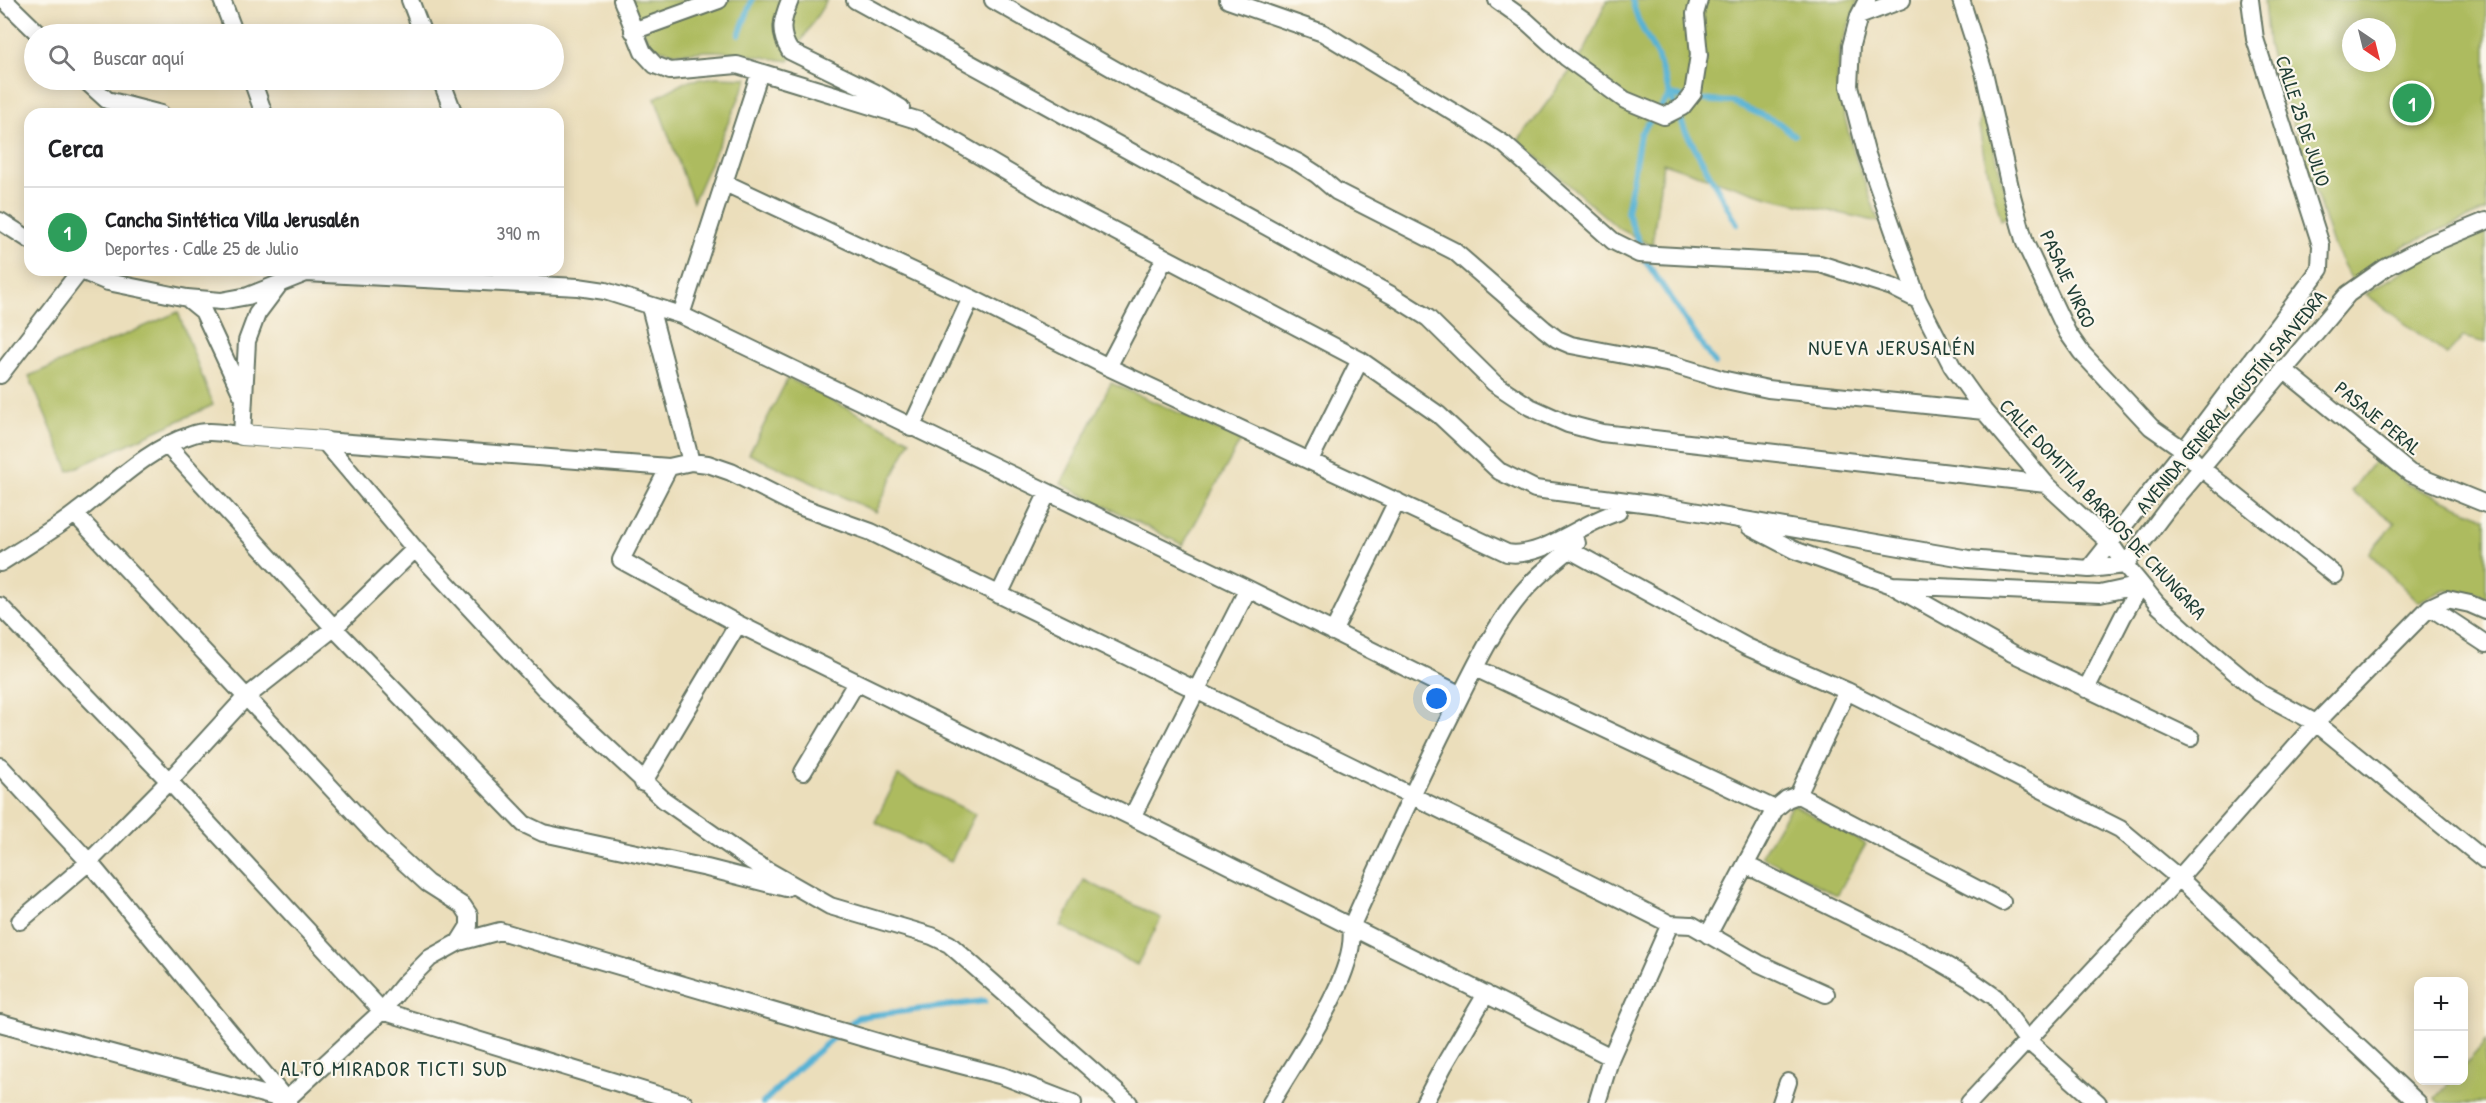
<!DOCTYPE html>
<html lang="es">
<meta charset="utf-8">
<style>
body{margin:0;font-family:"Patrick Hand",sans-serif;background:#f2f2f2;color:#202124}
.controls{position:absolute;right:18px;bottom:18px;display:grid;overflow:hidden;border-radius:12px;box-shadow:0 3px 15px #0003}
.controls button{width:54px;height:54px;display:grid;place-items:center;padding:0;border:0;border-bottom:2px solid #e0e0e0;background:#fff;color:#202124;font:30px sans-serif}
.compass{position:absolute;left:2342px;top:18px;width:54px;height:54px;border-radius:50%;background:#fff;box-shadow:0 3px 15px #0003;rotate:145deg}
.you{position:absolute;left:1437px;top:699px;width:21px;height:21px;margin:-15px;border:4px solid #fff;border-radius:50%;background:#1a73e8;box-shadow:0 0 0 9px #1a73e833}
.badge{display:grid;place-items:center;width:39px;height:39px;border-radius:50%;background:#0b8043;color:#fff;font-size:20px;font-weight:700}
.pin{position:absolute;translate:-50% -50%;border:3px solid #fff;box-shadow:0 2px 6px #0006}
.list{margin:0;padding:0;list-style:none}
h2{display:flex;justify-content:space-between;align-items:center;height:78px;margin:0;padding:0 24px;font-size:26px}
h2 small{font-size:20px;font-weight:400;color:#757577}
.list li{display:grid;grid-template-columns:39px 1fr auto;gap:18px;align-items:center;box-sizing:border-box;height:90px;padding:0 24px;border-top:2px solid #e0e0e0}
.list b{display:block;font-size:22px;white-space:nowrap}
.list p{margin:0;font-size:20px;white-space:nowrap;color:#757577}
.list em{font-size:20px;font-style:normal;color:#757577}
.icon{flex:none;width:33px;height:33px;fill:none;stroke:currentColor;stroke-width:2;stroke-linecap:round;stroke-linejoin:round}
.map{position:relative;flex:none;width:2486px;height:1103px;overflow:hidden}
.search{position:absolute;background:#fff;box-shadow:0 3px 15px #0003;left:24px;top:24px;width:540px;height:66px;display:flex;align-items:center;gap:15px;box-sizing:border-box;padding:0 21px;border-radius:33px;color:#757577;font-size:22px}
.panel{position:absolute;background:#fff;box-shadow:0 3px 15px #0003;left:24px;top:108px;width:540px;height:168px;border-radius:18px}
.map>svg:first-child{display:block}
.green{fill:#adbb5e;stroke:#667c49;stroke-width:1.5;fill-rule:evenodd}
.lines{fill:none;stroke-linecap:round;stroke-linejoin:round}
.stream{stroke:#56b2d4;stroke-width:6}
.minor-casing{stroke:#667563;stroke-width:20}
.tertiary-casing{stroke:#667563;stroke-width:22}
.minor{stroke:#fff;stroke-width:16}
.tertiary{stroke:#fff;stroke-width:20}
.labels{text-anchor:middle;stroke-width:4.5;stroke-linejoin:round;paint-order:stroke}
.street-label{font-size:20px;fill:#1f3d34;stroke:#fbf7ec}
.neighbourhood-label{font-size:21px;letter-spacing:1.5px;fill:#1f3d34;stroke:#fbf7ec}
</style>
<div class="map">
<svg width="2486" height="1103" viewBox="0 0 2486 1103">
<rect width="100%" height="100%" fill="#fbf7ec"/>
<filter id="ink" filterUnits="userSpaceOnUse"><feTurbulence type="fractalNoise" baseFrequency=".0167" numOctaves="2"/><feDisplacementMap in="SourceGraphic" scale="12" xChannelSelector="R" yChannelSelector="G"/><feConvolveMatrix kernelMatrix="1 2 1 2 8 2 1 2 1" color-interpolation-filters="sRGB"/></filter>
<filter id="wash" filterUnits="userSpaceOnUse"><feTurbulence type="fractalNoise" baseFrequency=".008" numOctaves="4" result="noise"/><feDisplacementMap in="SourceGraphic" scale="24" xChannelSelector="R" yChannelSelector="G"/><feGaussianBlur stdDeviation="1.35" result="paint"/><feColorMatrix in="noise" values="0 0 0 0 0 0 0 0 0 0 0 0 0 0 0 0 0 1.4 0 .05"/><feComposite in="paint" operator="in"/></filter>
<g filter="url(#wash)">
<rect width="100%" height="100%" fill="#ebdebb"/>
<!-- green -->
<path class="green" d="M 631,0 L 827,0 L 789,61 C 765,58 739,52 714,51 C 684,51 681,58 650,45 L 635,14 Z
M 1607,0 L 1858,0 L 1840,50 L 1837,86 L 1853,150 L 1879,222 L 1768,197 L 1663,163 L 1652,246 L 1618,228 L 1519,141 L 1584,52 Z
M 2264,0 L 2486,0 L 2486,211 L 2407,244 L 2352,281 L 2333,245 L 2276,71 L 2268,45 ZM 2351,27 L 2387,27 L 2387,63 L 2351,63 Z
M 716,77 L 748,78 L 693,202 L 655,98 L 687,81 Z
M 1981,90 L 2010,215 L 2001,220 L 1984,156 L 1979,126 Z
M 2486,233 L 2486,343 L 2463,337 L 2447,355 L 2366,294 L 2419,261 Z
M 178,312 L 213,405 L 69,471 L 29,376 Z
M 788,378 L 910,440 L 876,512 L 749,454 Z
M 1111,383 L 1241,440 L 1183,545 L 1061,484 Z
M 2376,459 L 2407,484 L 2486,518 L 2486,599 L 2478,594 L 2443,590 L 2418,602 L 2369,553 L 2395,523 L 2351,491 Z
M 898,776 L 975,814 L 951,861 L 875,822 Z
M 1792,804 L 1866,844 L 1837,895 L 1761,856 Z
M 1084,880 L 1161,918 L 1137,965 L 1061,926 Z
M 2486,1041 L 2486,1103 L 2440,1103 L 2435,1098 L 2451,1081 L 2464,1080 L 2464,1066 Z"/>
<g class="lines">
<!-- stream -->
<path class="stream" d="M 1632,0 L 1638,20 L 1657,56 L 1670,95 L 1640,134 L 1627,212 L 1647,263 L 1715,364
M 739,35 L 752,0
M 1670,95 L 1685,130 L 1737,224
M 1670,95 L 1712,101 L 1733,102 L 1779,123 L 1794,135
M 763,1103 L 797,1069 L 858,1017 L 985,1001"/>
</g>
</g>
<g filter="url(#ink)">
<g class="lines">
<!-- minor casing -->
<g class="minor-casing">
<path id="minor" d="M 4,0 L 39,34
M 222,0 L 235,34
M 410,0 L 423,34
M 622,0 L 643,52 L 655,65 L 670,71 L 737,65 L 920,121 L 1050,197 L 1360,360 L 1439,415 L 1499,471 L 1535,489 L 1658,505 L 1969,559 L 2089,569 L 2125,565 L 2168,508 L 2348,294 L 2385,268 L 2428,245 L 2486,221
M 790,0 C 782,20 778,32 790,51 L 878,94 L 901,108
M 855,0 L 1393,296 L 1428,318 L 1494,383 L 1530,407 L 1568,424 L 1602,433 L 2046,484
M 993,0 L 1126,76 L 1299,163 L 1316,174 L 1336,191 L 1454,251 L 1544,329 L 1557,339 L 1571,345 L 1671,364 L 1721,379 L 1768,389 L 1984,411
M 1228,0 L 1323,33 L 1468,121 L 1504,144 L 1613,241 L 1639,254 L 1820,264 L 1892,287 L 1918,300
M 1497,0 L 1525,20 L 1567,58 L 1625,100 L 1664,116 L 1682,107 L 1693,93 L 1699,55 L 1695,14 L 1699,0
M 1867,0 L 1859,16 L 1851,46 L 1849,86 L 1866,152 L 1918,300 L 1952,366 L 1984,411 L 2046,484 L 2110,543 L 2125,565 L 2158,605 L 2193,637 L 2260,693 L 2316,723 L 2486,861
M 1961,0 L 1984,72 L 2012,196 L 2025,243 L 2067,332 L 2081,352 L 2151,427 L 2184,450 L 2201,468 L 2335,575
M 1859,16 L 1902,0
M 633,31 L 719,0
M 85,80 L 107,100 L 161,114
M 252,80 L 264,114
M 441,80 L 454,114
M 725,183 L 971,298 L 1108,367 L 1507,553 C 1542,559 1582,522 1618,512
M 0,221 L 30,240
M 79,270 L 108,282 L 187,298 L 221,301 L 248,296 L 306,273 L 578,287 L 605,291 L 681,315 L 1248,589 L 1461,695
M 528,285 L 532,270
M 187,298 L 203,311 L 242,395
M 650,307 L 691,462
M 681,315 L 760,72
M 1108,367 L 1165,258
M 2283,369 L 2410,473 L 2486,504
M 0,375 L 80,271
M 911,428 L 971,298
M 324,441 L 669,467 L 691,462 L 708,464 L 731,472 L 796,505 L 871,532 C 1137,662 1405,790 1670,924 L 1692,925 L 1758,963 L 1826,994
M 324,441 L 415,549 L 545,689 L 664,800 L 751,861 L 830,906 L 932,936 L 949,944 L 1129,1103
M 167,445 L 334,628 L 524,824 L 543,833 L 707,868 L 786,888
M 1310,460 L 1360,360
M 669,467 L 621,560 L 738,624 L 1132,817 L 1611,1057
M 75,514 L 379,839 L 427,883 L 463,906 L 469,915 L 469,926 L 459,942
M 1750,527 L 1794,550 L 1892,585 L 2100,594 L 2141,585
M 1570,550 L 1747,647 L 1847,691 L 2120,829 L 2179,878 L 2418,1103
M 0,563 C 26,546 53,531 77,512 C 113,485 147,449 191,435 C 207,429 226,434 242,435 L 247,341 L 257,314 L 281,282
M 2089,569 L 2184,450 L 2320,269 L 2321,245 L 2255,39 L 2250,0
M 1895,587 L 2012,653 L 2191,738
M 999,595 L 1047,494
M 0,606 L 169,781 L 382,1011 L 684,1103
M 2430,607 L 2486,644
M 1333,632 L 1397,501
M 1475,668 L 1775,809 L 1787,799 L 1798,795 L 2002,902
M 2086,689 L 2123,616 L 2141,585
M 0,766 L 89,862 L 286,1100
M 803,772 L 856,683
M 643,783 L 738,624
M 1798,795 L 1847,691
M 1132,817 L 1248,589
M 1746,865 L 1926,954 L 1968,978 L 1995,997 L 2026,1039 L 2098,1103
M 20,921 L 89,862 L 169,781 L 245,698 L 334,628 L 415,549
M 1708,935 L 1775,809
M 0,1023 L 289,1101
M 283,1103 L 382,1011 L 405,983 L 430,958 L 459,942 L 500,931 L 915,1053 L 1003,1076 L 1073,1103
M 1271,1103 C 1294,1062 1359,973 1351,927 C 1384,854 1418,781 1454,709 C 1474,669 1494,626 1523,592 C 1539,573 1559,559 1577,543
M 1424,1103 L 1443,1067 L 1486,994
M 1597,1103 L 1611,1057 L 1670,924
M 1781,1103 L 1788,1082
M 1969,1103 L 2179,878 L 2316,723 L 2430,607 L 2447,599 L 2470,604 L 2486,611"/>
</g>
<!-- tertiary casing -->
<g class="tertiary-casing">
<path id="tertiary" d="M 242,435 L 324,441"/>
</g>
<!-- minor -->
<use href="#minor" class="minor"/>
<!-- tertiary -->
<use href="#tertiary" class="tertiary"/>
</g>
</g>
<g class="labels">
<!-- street labels -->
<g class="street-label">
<text transform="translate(2303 121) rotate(72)" y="7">CALLE 25 DE JULIO</text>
<text transform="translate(2068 279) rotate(65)" y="7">PASAJE VIRGO</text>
<text transform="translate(2231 402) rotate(-50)" y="7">AVENIDA GENERAL AGUSTÍN SAAVEDRA</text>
<text transform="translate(2378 418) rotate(39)" y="7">PASAJE PERAL</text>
<text transform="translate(2103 509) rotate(47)" y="7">CALLE DOMITILA BARRIOS DE CHUNGARA</text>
</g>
<!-- neighbourhood labels -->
<g class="neighbourhood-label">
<text x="1892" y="355">NUEVA JERUSALÉN</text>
<text x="394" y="1076">ALTO MIRADOR TICTI SUD</text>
</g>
</g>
</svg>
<div class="controls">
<button>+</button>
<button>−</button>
</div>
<svg class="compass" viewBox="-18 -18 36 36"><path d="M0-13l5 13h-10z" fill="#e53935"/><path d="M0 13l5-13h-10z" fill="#757577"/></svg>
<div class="you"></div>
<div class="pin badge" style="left:2412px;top:103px;background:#2e9e5b">1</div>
<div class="search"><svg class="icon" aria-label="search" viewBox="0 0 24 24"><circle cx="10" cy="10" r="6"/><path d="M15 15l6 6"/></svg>Buscar aquí</div>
<section class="panel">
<h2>Cerca<small></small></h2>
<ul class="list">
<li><span class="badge" style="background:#2e9e5b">1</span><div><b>Cancha Sintética Villa Jerusalén</b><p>Deportes · Calle 25 de Julio</p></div><em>390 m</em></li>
</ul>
</section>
</div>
